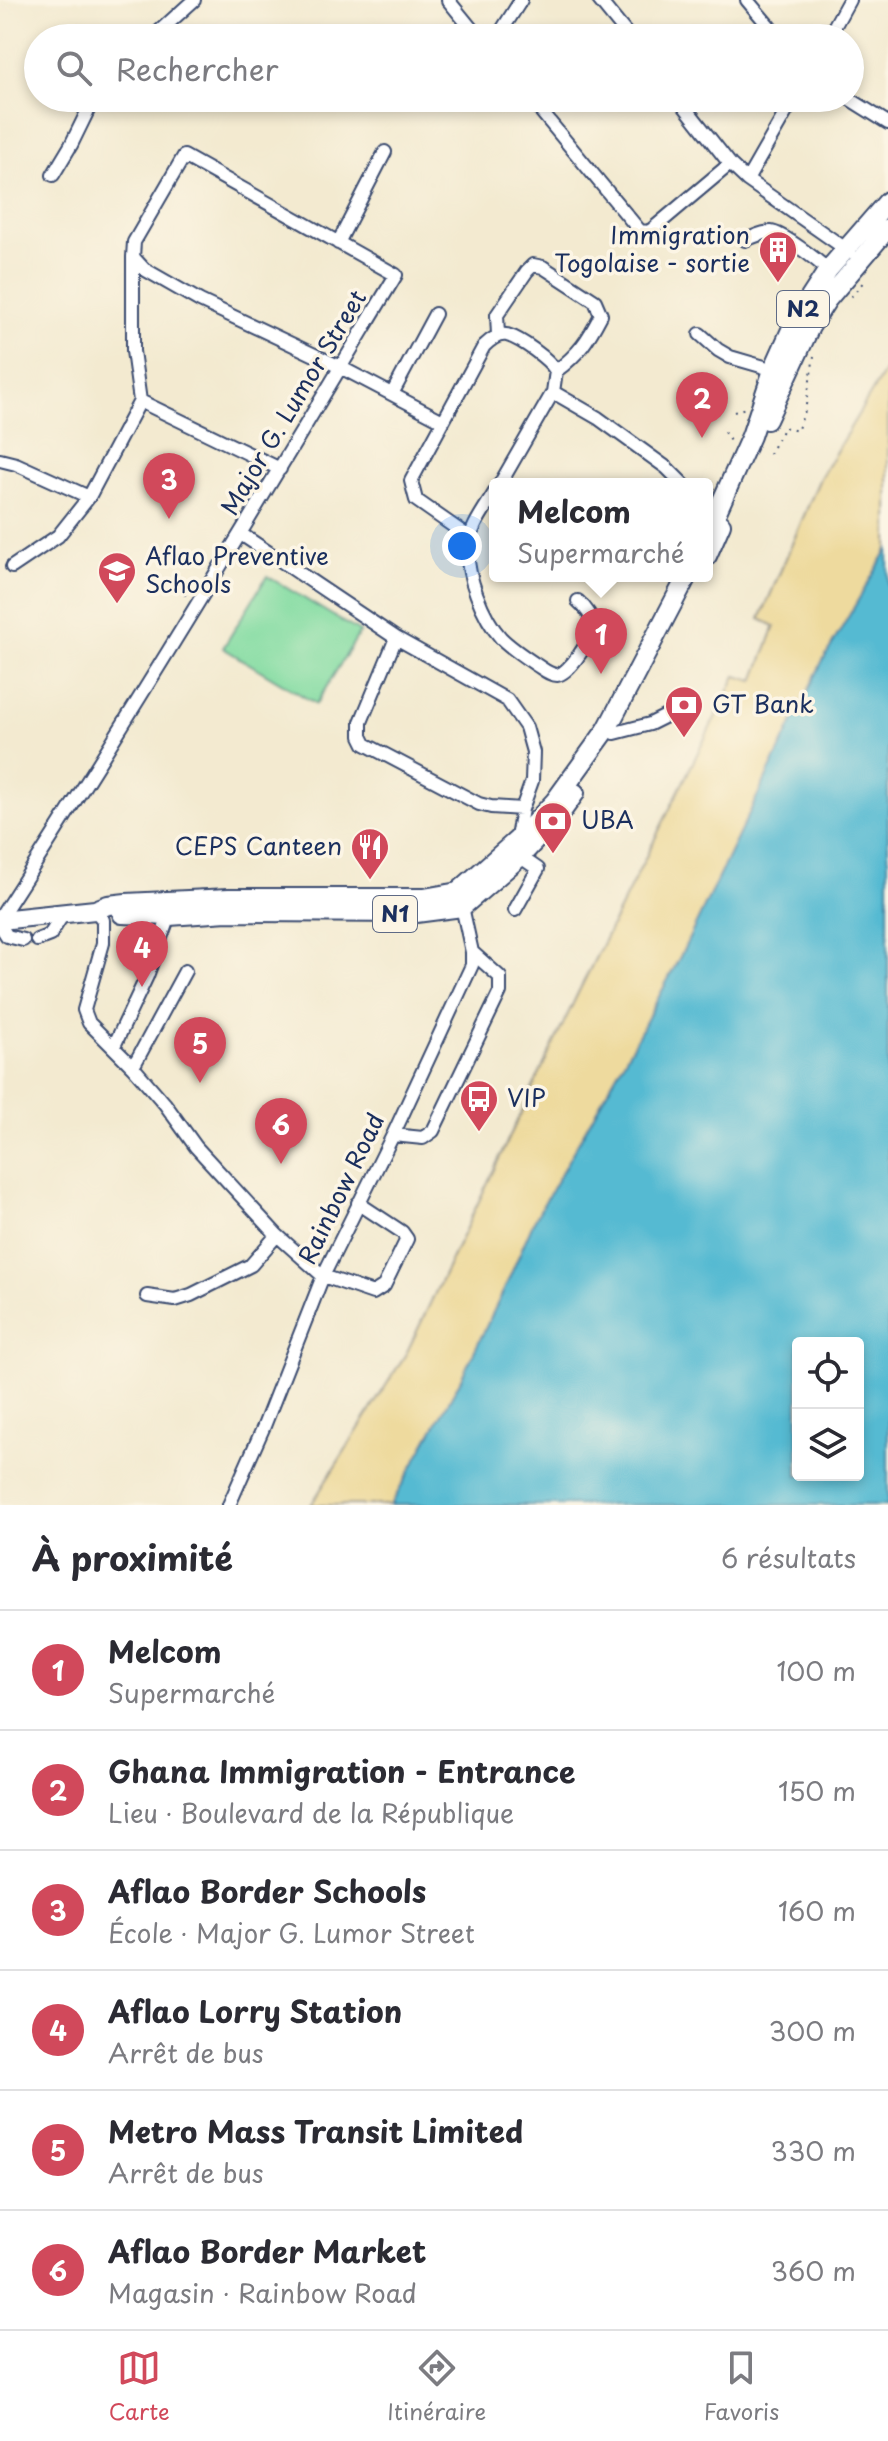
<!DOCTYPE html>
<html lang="fr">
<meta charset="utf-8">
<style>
body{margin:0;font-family:"Playpen Sans",sans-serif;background:#f2f2f3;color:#2b2b33}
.controls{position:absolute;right:24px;bottom:24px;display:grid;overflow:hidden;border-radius:8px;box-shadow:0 4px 12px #0003}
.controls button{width:72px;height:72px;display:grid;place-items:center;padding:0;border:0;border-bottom:2px solid #e1e1e2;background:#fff;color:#2b2b33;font:40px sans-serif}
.you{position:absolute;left:462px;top:546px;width:28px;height:28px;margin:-20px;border:6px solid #fff;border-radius:50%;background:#1a73e8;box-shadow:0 0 0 12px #1a73e833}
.badge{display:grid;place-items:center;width:52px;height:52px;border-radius:50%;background:#d1495b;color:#fff;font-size:26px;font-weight:700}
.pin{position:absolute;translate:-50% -66px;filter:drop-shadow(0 2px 4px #0008)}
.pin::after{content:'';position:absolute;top:42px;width:28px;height:24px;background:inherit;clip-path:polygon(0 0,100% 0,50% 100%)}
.popup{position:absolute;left:489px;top:478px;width:224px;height:104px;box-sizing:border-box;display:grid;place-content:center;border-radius:8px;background:#fff;filter:drop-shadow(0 2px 6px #0005);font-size:26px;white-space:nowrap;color:#7c7c81}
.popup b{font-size:30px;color:#2b2b33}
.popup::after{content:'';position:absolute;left:50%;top:100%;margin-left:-16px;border:16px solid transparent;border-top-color:#fff}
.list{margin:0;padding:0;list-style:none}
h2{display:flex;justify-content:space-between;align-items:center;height:104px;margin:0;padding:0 32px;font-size:34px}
h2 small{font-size:26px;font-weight:400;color:#7c7c81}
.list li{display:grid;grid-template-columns:52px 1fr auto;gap:24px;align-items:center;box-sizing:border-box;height:120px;padding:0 32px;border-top:2px solid #e1e1e2}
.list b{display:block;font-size:30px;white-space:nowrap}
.list p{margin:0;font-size:26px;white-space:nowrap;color:#7c7c81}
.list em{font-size:26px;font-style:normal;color:#7c7c81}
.icon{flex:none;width:44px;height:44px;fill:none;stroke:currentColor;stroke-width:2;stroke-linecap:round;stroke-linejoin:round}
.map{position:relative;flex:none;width:888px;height:1505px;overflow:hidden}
.search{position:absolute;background:#fff;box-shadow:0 4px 12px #0003;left:24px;right:24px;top:24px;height:88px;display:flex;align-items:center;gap:20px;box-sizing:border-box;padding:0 28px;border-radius:44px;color:#7c7c81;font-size:30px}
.sheet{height:824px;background:#fff}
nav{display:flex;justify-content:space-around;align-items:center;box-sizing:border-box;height:112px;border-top:2px solid #e1e1e2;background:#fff;font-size:22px;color:#7c7c81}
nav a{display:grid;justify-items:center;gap:4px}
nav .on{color:#d1495b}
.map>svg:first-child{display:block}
.green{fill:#83dca2;stroke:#4f8680;stroke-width:2}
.sand{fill:#eeda9e;stroke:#84847e;stroke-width:2}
.water{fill:#54bad2;stroke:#387498;stroke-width:2;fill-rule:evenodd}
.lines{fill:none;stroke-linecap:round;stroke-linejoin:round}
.minor-casing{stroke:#3b4b6f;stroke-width:16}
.highway-casing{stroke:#3b4b6f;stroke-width:22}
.path{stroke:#3b4b6f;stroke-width:2;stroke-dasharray:2 6;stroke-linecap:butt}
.minor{stroke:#fff;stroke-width:12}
.highway{stroke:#fff;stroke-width:18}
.labels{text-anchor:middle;stroke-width:7;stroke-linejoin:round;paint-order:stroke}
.shield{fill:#fcf5e5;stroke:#5e6a86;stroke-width:2}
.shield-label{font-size:22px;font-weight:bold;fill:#1b2f5e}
.poi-label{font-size:24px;fill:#1b2f5e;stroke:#fcf5e5;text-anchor:start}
.street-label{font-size:24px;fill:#1b2f5e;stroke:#fcf5e5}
</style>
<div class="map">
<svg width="888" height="1505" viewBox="0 0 888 1505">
<rect width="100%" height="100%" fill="#fcf5e5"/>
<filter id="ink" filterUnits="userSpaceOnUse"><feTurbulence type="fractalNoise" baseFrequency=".0125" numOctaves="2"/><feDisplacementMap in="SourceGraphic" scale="16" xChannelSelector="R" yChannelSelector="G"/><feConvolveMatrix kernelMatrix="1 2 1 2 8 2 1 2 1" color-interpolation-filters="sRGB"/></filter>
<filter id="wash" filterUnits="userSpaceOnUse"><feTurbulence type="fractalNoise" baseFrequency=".006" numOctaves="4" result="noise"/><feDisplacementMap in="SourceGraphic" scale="32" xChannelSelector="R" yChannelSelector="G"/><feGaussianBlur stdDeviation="1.8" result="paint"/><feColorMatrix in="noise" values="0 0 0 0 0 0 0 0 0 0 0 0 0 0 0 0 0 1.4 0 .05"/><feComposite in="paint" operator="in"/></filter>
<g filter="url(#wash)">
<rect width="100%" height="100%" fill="#f3ead0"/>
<!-- green -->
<path class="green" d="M 267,576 L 360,632 L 316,704 L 223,648 Z"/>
<!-- sand -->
<path class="sand" d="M 888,365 L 888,549 L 822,662 L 682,953 L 642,1029 L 533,1223 L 504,1290 L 459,1383 L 391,1505 L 311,1505 L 407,1352 L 578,993 L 736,676 L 754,681 L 775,626 L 760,619 L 820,478 Z"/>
<!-- water -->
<path class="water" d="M 888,549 L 888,1505 L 391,1505 L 459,1383 L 504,1290 L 533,1223 L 642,1029 L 682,953 L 822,662 ZM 798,1343 L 858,1343 L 858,1475 L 798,1475 Z"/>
</g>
<g filter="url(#ink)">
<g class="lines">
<!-- minor casing -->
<g class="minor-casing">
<path id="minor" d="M 448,0 L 479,38
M 599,0 L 630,38
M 747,0 L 779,38
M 152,38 L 194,0
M 497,38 L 521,0
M 828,38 L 849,0
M 530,98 L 640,231 L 649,232 L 730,164
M 678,98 L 730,164 L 747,180 L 850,252
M 848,98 L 888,123
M 53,175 L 71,145 L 94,98
M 747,180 L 794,98
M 745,240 C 753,237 763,232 771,232 C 783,233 818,261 828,270
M 338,243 L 385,152
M 700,334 L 718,350 L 730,357 L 778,371
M 498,335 L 497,315 L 527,271 L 533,265 L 543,267 L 595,301 L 601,315 C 588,340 579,354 556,371
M 392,394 L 435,314
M 140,401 L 280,469
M 0,460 L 16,464 L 89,497
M 500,484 L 553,392 L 598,418 L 667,468 L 683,484
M 495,492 C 485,509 470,528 468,547 C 465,573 483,618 501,638 C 511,648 523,656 535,664 C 542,668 549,675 557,675 C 569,674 592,638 593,627 C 593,617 585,607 578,601
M 241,534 L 396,638 L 507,700 L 526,727 L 533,752 L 532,781 L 522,809 L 516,843 L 525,860 L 538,869 L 515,910
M 469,537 L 416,500 L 411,481 L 484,346 C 490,340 498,333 507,335 C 521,339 549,359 556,371 L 553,392
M 12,567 L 58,536 L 89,497 L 140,401 L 133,351 L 133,257
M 396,638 L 361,722 L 361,736 L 365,744 L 479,804 L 491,807 L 522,809
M 615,733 L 650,724 L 666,716
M 95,910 L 103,920 L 103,943 L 84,1010 L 89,1023 L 133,1067 L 165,1104 L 196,1147 L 277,1235 L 323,1276 L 373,1293 L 384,1286 L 407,1239 L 402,1232 L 358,1203
M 0,918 C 137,707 266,491 396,275 L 184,156 L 134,242 L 133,257 L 144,269 L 200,301 L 340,367 L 443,421
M 0,925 L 7,936 L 23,940
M 37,940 L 50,935 L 63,914
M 114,1046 L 147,976 L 169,916
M 133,1067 L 185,971
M 393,1135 L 423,1138 L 433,1131 L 500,992 L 500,977 L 472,952
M 147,1296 L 175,1300 L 191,1295 L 251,1265 L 277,1235
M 229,1505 L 264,1426 L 323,1276 L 393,1135 L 472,965 L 472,952 L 461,902"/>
</g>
<!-- highway casing -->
<g class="highway-casing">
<path id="highway" d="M 767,420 L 810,327 L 827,300 L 888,228
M 707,534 L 751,436 L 773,370 L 795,321 L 828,270 L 888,201
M 707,556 L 721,524
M 122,914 L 169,916 L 227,912 L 416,913 L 462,907 L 521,856 L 560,814 L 575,793
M 0,920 L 95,910 L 108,905 L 126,903 L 229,898 L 424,898 L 458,892 L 527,831 L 555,801 L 607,729 L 687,576"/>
</g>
<!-- path -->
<path class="path" d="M 851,297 L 865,280
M 734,412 L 745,408
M 724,432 L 730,441
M 769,454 L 784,427 L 797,431 L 805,411 L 814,356
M 149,575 L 189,597"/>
<!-- minor -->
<use href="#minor" class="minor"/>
<!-- highway -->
<use href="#highway" class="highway"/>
</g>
</g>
<!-- icons -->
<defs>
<g id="building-pin" transform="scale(2)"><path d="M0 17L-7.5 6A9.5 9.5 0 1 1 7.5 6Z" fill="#d1495b" stroke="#fcf5e5"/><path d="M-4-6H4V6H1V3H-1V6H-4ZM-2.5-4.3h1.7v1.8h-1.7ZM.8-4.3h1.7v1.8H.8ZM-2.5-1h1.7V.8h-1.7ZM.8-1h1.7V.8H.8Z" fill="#fff"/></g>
<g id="school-pin" transform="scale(2)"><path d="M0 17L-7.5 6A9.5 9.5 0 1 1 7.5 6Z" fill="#d1495b" stroke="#fcf5e5"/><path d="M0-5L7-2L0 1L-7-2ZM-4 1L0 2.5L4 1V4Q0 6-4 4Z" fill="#fff"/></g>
<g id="bank-pin" transform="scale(2)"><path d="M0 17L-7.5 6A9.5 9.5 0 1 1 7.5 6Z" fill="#d1495b" stroke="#fcf5e5"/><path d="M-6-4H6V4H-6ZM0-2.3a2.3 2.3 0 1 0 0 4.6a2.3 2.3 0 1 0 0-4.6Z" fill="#fff"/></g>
<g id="restaurant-pin" transform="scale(2)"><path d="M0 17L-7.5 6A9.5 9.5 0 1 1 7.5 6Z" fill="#d1495b" stroke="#fcf5e5"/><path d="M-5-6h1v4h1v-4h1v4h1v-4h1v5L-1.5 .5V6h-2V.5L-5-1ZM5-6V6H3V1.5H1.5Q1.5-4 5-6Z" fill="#fff"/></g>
<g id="bus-pin" transform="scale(2)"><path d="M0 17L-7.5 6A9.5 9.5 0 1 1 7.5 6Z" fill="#d1495b" stroke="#fcf5e5"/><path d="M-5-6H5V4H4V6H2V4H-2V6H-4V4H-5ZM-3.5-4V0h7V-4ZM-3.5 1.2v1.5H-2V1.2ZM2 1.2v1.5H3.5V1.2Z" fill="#fff"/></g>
</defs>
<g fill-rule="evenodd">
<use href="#building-pin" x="778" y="250"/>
<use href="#school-pin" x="117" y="571"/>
<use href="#bank-pin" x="684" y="705"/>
<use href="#bank-pin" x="553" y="821"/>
<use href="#restaurant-pin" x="370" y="847"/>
<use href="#bus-pin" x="479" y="1099"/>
</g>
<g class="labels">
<!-- shield labels -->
<g class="shield">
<rect x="777" y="291" width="52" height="36" rx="6"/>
<rect x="373" y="896" width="44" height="36" rx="6"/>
</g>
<g class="shield-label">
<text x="803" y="317">N2</text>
<text x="395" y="922">N1</text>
</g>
<!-- poi labels -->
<g class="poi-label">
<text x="750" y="244" text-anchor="end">Immigration<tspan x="750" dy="28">Togolaise - sortie</tspan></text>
<text x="145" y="565">Aflao Preventive<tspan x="145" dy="28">Schools</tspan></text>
<text x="712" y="713">GT Bank</text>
<text x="581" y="829">UBA</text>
<text x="342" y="855" text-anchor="end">CEPS Canteen</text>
<text x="507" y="1107">VIP</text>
</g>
<!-- street labels -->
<g class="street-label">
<text transform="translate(294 403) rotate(-59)" y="8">Major G. Lumor Street</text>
<text transform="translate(342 1189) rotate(-64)" y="8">Rainbow Road</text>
</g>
</g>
</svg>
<div class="controls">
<button><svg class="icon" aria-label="locate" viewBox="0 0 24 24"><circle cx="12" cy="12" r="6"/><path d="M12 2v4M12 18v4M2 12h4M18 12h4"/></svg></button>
<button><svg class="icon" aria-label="layers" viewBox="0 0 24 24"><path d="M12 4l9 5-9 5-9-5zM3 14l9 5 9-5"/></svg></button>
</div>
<div class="you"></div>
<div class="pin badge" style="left:601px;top:674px">1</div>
<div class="popup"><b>Melcom</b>Supermarché</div>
<div class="pin badge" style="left:702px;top:438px">2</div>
<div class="pin badge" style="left:169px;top:519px">3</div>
<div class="pin badge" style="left:142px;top:987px">4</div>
<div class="pin badge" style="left:200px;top:1083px">5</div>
<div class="pin badge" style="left:281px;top:1164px">6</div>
<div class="search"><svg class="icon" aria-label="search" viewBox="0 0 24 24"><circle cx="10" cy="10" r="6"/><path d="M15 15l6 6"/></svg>Rechercher</div>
</div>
<section class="sheet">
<h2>À proximité<small>6 résultats</small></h2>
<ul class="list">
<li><span class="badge">1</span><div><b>Melcom</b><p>Supermarché</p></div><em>100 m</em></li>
<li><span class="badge">2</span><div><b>Ghana Immigration - Entrance</b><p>Lieu · Boulevard de la République</p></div><em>150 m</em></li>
<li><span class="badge">3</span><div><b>Aflao Border Schools</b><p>École · Major G. Lumor Street</p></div><em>160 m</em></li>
<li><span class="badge">4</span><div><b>Aflao Lorry Station</b><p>Arrêt de bus</p></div><em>300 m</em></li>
<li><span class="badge">5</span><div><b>Metro Mass Transit Limited</b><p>Arrêt de bus</p></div><em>330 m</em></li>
<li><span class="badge">6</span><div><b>Aflao Border Market</b><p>Magasin · Rainbow Road</p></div><em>360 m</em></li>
</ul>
</section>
<nav>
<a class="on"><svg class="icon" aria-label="map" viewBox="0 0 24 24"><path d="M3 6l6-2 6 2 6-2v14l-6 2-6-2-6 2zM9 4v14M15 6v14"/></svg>Carte</a>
<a><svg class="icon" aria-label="directions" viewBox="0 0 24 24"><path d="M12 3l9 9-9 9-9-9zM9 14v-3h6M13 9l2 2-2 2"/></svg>Itinéraire</a>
<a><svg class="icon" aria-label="saved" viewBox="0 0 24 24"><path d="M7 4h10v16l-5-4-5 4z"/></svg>Favoris</a>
</nav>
